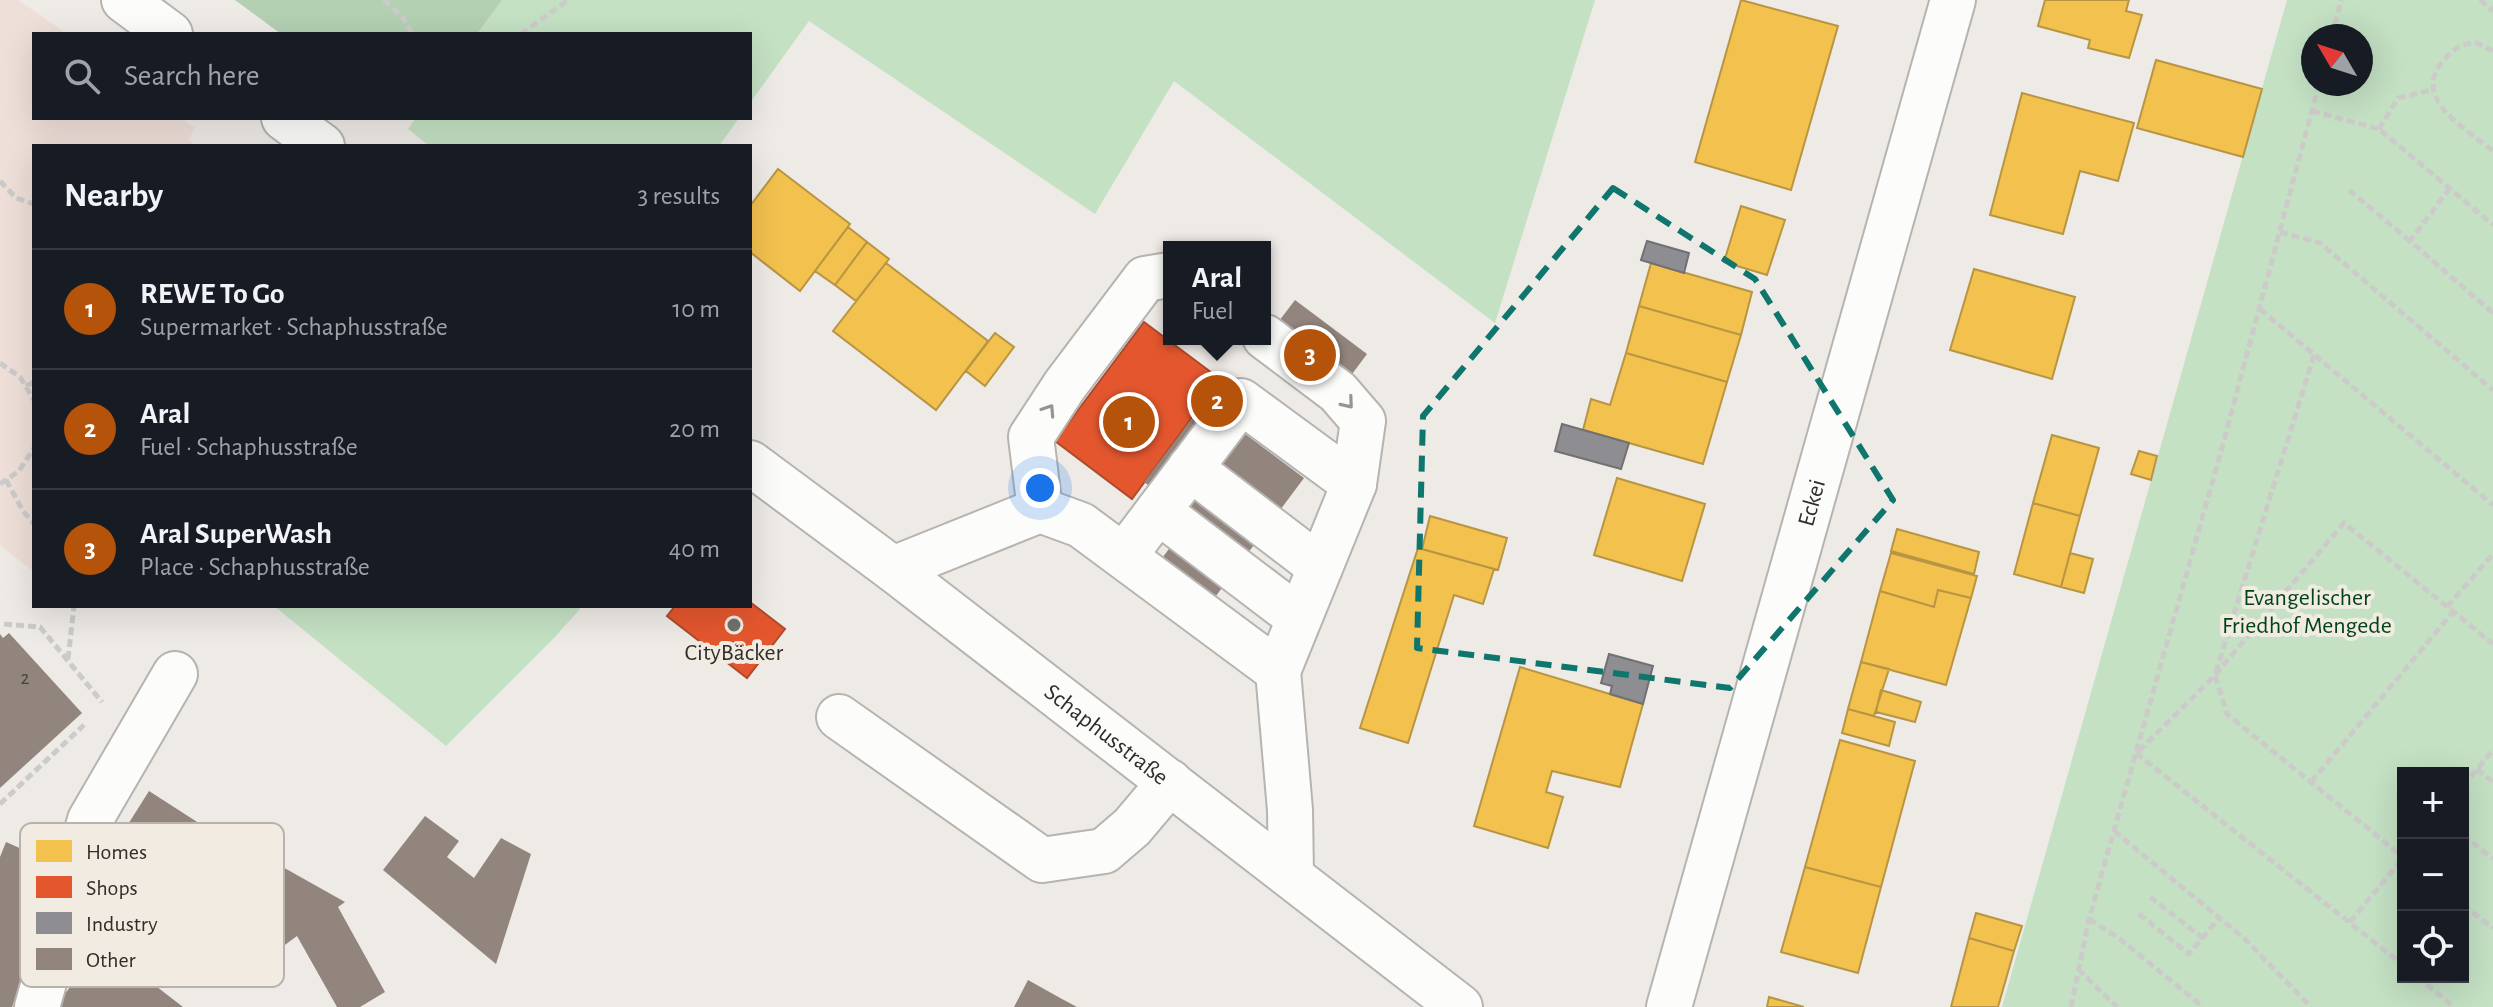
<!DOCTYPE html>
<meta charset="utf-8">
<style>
body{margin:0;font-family:"Alegreya Sans",sans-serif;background:#20242c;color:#f1f3f6}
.controls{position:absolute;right:24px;bottom:24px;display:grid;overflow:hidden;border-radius:0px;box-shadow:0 8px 32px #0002}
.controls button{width:72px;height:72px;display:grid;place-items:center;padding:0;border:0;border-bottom:2px solid #363941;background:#171b24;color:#f1f3f6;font:40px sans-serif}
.compass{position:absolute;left:2301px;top:24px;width:72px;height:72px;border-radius:50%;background:#171b24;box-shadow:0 8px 32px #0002;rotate:309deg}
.you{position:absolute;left:1040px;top:488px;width:28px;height:28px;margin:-20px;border:6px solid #fff;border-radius:50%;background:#1a73e8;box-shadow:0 0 0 12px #1a73e833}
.badge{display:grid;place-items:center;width:52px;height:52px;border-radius:50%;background:#b45309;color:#fff;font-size:26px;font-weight:700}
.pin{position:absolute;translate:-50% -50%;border:4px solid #fff;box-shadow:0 2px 8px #0006}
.popup{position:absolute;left:1163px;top:241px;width:108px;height:104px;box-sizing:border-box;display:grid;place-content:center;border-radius:0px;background:#171b24;filter:drop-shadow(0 2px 6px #0005);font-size:26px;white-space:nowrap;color:#9ea1a6}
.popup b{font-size:30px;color:#f1f3f6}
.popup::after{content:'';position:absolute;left:50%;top:100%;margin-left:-16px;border:16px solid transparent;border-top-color:#171b24}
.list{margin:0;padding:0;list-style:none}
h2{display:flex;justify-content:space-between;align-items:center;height:104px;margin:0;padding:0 32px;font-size:34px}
h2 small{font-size:26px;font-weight:400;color:#9ea1a6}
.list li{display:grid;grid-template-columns:52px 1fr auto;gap:24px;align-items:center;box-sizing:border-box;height:120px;padding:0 32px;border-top:2px solid #363941}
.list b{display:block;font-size:30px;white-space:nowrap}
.list p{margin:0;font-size:26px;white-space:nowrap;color:#9ea1a6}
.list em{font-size:26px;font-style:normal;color:#9ea1a6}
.icon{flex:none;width:44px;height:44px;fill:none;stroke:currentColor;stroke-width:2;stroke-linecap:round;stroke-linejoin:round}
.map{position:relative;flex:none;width:2493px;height:1007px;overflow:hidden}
.search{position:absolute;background:#171b24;box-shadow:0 8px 32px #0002;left:32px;top:32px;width:720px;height:88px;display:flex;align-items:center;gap:20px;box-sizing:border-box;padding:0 28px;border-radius:0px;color:#9ea1a6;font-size:30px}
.panel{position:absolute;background:#171b24;box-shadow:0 8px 32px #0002;left:32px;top:144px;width:720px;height:464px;border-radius:0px}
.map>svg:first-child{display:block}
.education{fill:#eedfd8}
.green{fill:#c4e1c4;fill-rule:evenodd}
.forest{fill:#b3d0b3}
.homes{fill:#f2c14e;stroke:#b89543;stroke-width:2}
.shops{fill:#e4572e;stroke:#ae4b2d;stroke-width:2}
.industry{fill:#8d8d92;stroke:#717073;stroke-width:2}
.building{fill:#92857e}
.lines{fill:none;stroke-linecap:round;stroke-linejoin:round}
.minor-casing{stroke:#b6b4b1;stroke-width:48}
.major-casing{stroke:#b6b4b1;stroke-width:48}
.path{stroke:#cccbca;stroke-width:5;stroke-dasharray:8 4;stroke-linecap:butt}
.minor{stroke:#fcfcfb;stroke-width:44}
.major{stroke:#fcfcfb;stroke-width:44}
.oneway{stroke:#969592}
.marked{fill:none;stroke:#0f766e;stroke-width:6;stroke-dasharray:16 10;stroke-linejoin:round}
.poi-dot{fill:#72706c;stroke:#f1ebe2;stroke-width:3}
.labels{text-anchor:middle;stroke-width:8;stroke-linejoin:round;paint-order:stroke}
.number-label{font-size:20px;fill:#48443f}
.street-label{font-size:24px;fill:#302e2a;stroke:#f1ebe2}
.park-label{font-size:24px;fill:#004416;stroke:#f1ebe2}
.poi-label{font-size:24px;fill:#302e2a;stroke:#f1ebe2}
.key{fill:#f1ebe2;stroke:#b7b2ab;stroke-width:2}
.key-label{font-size:22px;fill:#302e2a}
</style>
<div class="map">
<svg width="2493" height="1007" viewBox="0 0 2493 1007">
<rect width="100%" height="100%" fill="#eeeae6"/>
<!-- education -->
<path class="education" d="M 0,0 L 18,0 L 67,34 L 34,34 L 34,118 L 181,118 L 195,128 L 188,140 L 196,146 L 34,146 L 34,572 L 0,545 Z"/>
<!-- green -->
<path class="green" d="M 502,0 L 1595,0 L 1495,323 L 1174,81 L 1095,214 L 809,21 L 750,103 L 750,34 L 477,34 Z
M 2287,0 L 2493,0 L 2493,1007 L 2002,1007 ZM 2313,36 L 2361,36 L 2361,84 L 2313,84 ZM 2403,773 L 2463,773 L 2463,977 L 2403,977 Z
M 416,118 L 739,118 L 719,146 L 429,146 L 408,129 Z
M 274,606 L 577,606 L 580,609 L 554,638 L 446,746 Z"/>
<!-- forest -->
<path class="forest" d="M 235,0 L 502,0 L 477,34 L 281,34 Z"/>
<!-- homes -->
<path class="homes" d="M 1741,0 L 1838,26 L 1791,190 L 1695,162 Z
M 2045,0 L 2129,0 L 2126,11 L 2142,15 L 2129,58 L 2088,48 L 2090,40 L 2038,26 Z
M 2156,60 L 2262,89 L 2243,157 L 2137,128 Z
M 2022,93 L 2134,123 L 2118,181 L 2080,171 L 2063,234 L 1990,215 Z
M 778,169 L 850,224 L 800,291 L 750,252 L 750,206 Z
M 1741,206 L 1785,220 L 1767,275 L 1724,262 Z
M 848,227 L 867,242 L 835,285 L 815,271 Z
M 867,242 L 889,259 L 856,301 L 835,285 Z
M 886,263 L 988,341 L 936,410 L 833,331 Z
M 1651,263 L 1752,292 L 1741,335 L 1639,306 Z
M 1974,269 L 2075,297 L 2052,379 L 1950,350 Z
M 1639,306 L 1741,335 L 1727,382 L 1626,353 Z
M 995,333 L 1014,347 L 985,386 L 966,371 Z
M 1626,353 L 1727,382 L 1703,464 L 1583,430 L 1591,399 L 1610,405 Z
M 2052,435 L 2099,448 L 2080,516 L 2033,503 Z
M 2139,451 L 2157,456 L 2151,480 L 2131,474 Z
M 1617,478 L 1705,504 L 1682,581 L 1594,555 Z
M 2033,503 L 2080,516 L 2061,587 L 2014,574 Z
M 1430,516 L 1507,538 L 1498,570 L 1422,549 Z
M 1897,529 L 1979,552 L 1974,574 L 1891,551 Z
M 1418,548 L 1494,569 L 1483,604 L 1454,595 L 1408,743 L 1360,728 Z
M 1891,553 L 1977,576 L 1971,598 L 1938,590 L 1934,607 L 1880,591 Z
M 2070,553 L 2093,559 L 2084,593 L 2061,587 Z
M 1938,590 L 1971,598 L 1946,685 L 1861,662 L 1880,591 L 1934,607 Z
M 1861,662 L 1889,669 L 1874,716 L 1848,709 Z
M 1520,667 L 1643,704 L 1620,787 L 1552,771 L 1546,792 L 1563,797 L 1548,848 L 1474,826 Z
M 1881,690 L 1921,702 L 1915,722 L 1876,712 Z
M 1848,709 L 1895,722 L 1889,746 L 1842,733 Z
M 1840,740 L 1915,761 L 1881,887 L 1805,867 Z
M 1805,867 L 1881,887 L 1858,973 L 1781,952 Z
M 1976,913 L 2022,926 L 2014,951 L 1969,938 Z
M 1969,938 L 2014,951 L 1998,1007 L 1951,1007 Z
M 1769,997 L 1804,1007 L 1767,1007 Z"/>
<!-- shops -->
<path class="shops" d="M 1144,322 L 1220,379 L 1132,499 L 1055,441 Z
M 750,602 L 785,629 L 747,678 L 667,616 L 675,606 L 750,606 Z"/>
<!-- industry -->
<path class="industry" d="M 1647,241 L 1689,253 L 1684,273 L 1641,260 Z
M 1562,424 L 1629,443 L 1621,469 L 1555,451 Z
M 1609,654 L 1653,666 L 1643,704 L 1610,694 L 1612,686 L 1601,683 Z"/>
<!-- building -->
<path class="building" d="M 1295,300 L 1367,354 L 1326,409 L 1279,321 Z
M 1204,403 L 1304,478 L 1198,620 L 1145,581 L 1192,518 L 1144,482 Z
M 9,633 L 82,713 L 0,788 L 0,634 L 3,638 Z
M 149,791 L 233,845 L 219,869 L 229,876 L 216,895 L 206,888 L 186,918 L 103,864 Z
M 425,816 L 459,841 L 447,857 L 474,878 L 501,838 L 531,854 L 496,964 L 383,870 Z
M 6,842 L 58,865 L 34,951 L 12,1007 L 0,1007 L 0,857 Z
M 272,861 L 345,902 L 338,907 L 385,992 L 360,1007 L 337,1007 L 297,936 L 278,950 L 240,908 Z
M 97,954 L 123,975 L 130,966 L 183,1007 L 54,1007 Z
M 188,961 L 209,972 L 199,988 L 179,977 Z
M 1028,980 L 1062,999 L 1077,1007 L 1014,1007 Z"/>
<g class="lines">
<!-- minor casing -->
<g class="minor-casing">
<g id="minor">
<path d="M 1265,337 L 1338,392 L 1363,421 L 1354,484 L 1278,671 L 1290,810 L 1291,875"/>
<path d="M 1190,468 L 1320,567"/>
<path d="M 1040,510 L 1031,437 L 1065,385 L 1145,279 L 1169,275"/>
<path d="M 1158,511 L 1299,618"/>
<path d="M 1124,556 L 1241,401 L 1354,484"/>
<path d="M 893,569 L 1040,510 L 1081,525 L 1278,671"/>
<path d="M 839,717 L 1042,860 L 1104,851 L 1132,827 L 1170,782"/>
<path d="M 37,1007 L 90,820 L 175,674"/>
<path id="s1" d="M 1669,1007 L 1953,0"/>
</g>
</g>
<!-- major casing -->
<g class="major-casing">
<g id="major">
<path d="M 124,0 L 170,34"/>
<path d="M 284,118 L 322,146"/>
<path id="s2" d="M 750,463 L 893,569 L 1460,1007"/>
</g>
</g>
<!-- path -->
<path class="path" d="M 384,0 L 403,18 L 412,34
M 2480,0 L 2493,11
M 521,34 L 568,0
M 2332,36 L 2341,0
M 2493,51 L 2475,42 C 2460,45 2453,49 2443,61 C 2410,99 2467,129 2493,151
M 2312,111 L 2379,129 L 2493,225
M 2379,129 L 2398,98 L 2432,90
M 0,181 L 16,198 L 34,204
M 2450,188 L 2410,241 L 2493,313
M 2349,190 L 2410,241
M 2280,232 L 2320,243 L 2493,390
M 2260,309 L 2493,505
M 2314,355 L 2215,675 L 2227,714 L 2403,857
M 0,363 L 20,377 L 34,400
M 26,386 L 34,382
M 6,480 L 23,511 L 34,524
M 0,484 L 19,471 L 34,448
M 2447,607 L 2493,554
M 4,624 L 40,627 L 102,702
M 68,659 L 74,606
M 2139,751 L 2215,675 L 2344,523 L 2493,644
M 2136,753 L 2403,965
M 2477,769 L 2493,782
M 2311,782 L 2453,612
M 2463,786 L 2493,750
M 0,804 L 84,725
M 2114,831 L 2245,939 L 2311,1007
M 2463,835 L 2493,859
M 2150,897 L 2203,938
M 2463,905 L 2493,928
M 2139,914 L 2189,954 L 2219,918
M 2089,919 L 2120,939 L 2203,1007
M 2350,922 L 2403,858
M 2078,969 L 2117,1007
M 2417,977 L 2454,1007
M 2071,1007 L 2089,919 L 2220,455 L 2319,84"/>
<!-- minor -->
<use href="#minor" class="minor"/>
<!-- major -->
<use href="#major" class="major"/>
</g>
<!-- one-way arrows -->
<defs><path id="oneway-chevron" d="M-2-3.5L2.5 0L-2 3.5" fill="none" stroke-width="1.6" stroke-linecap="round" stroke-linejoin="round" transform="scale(2)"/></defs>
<g class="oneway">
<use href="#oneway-chevron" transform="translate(1348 403) rotate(50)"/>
<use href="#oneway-chevron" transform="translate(1049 410) rotate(-57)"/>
</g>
<!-- marked area -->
<path class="marked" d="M 1613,188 L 1755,279 L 1893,500 L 1730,688 L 1417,648 L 1423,416 Z"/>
<!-- markers -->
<circle class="poi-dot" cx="734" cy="625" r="8"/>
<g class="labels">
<!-- number labels -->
<g class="number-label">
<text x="25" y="684">2</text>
</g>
<!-- street labels -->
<g class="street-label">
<text dy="8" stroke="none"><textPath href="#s1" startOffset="524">Eckei</textPath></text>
<text dy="8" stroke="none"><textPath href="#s2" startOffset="448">Schaphusstraße</textPath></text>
</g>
<!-- park labels -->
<g class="park-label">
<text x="2307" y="605">Evangelischer<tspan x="2307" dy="28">Friedhof Mengede</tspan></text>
</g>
<!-- poi labels -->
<g class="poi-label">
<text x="734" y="660">CityBäcker</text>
</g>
</g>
<!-- legend -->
<rect x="20" y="823" width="264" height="164" rx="12" class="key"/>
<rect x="36" y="840" width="36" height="22" fill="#f2c14e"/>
<rect x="36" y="876" width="36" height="22" fill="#e4572e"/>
<rect x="36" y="912" width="36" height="22" fill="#8d8d92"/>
<rect x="36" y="948" width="36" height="22" fill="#92857e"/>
<g class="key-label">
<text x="86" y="859">Homes</text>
<text x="86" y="895">Shops</text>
<text x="86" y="931">Industry</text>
<text x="86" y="967">Other</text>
</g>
</svg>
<div class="controls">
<button>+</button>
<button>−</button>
<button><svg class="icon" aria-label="locate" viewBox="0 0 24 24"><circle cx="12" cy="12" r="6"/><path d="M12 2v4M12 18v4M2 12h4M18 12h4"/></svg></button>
</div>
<svg class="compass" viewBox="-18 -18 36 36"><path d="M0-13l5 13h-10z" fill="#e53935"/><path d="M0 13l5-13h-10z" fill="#9ea1a6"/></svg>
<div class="you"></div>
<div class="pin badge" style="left:1129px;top:422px">1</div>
<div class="pin badge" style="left:1217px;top:401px">2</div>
<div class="popup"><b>Aral</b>Fuel</div>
<div class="pin badge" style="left:1310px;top:355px">3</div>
<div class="search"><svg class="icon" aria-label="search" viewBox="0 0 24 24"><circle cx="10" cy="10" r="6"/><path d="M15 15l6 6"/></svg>Search here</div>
<section class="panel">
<h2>Nearby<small>3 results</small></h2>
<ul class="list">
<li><span class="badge">1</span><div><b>REWE To Go</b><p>Supermarket · Schaphusstraße</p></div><em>10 m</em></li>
<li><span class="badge">2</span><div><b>Aral</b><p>Fuel · Schaphusstraße</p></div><em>20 m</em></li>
<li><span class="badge">3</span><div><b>Aral SuperWash</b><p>Place · Schaphusstraße</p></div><em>40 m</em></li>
</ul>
</section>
</div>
